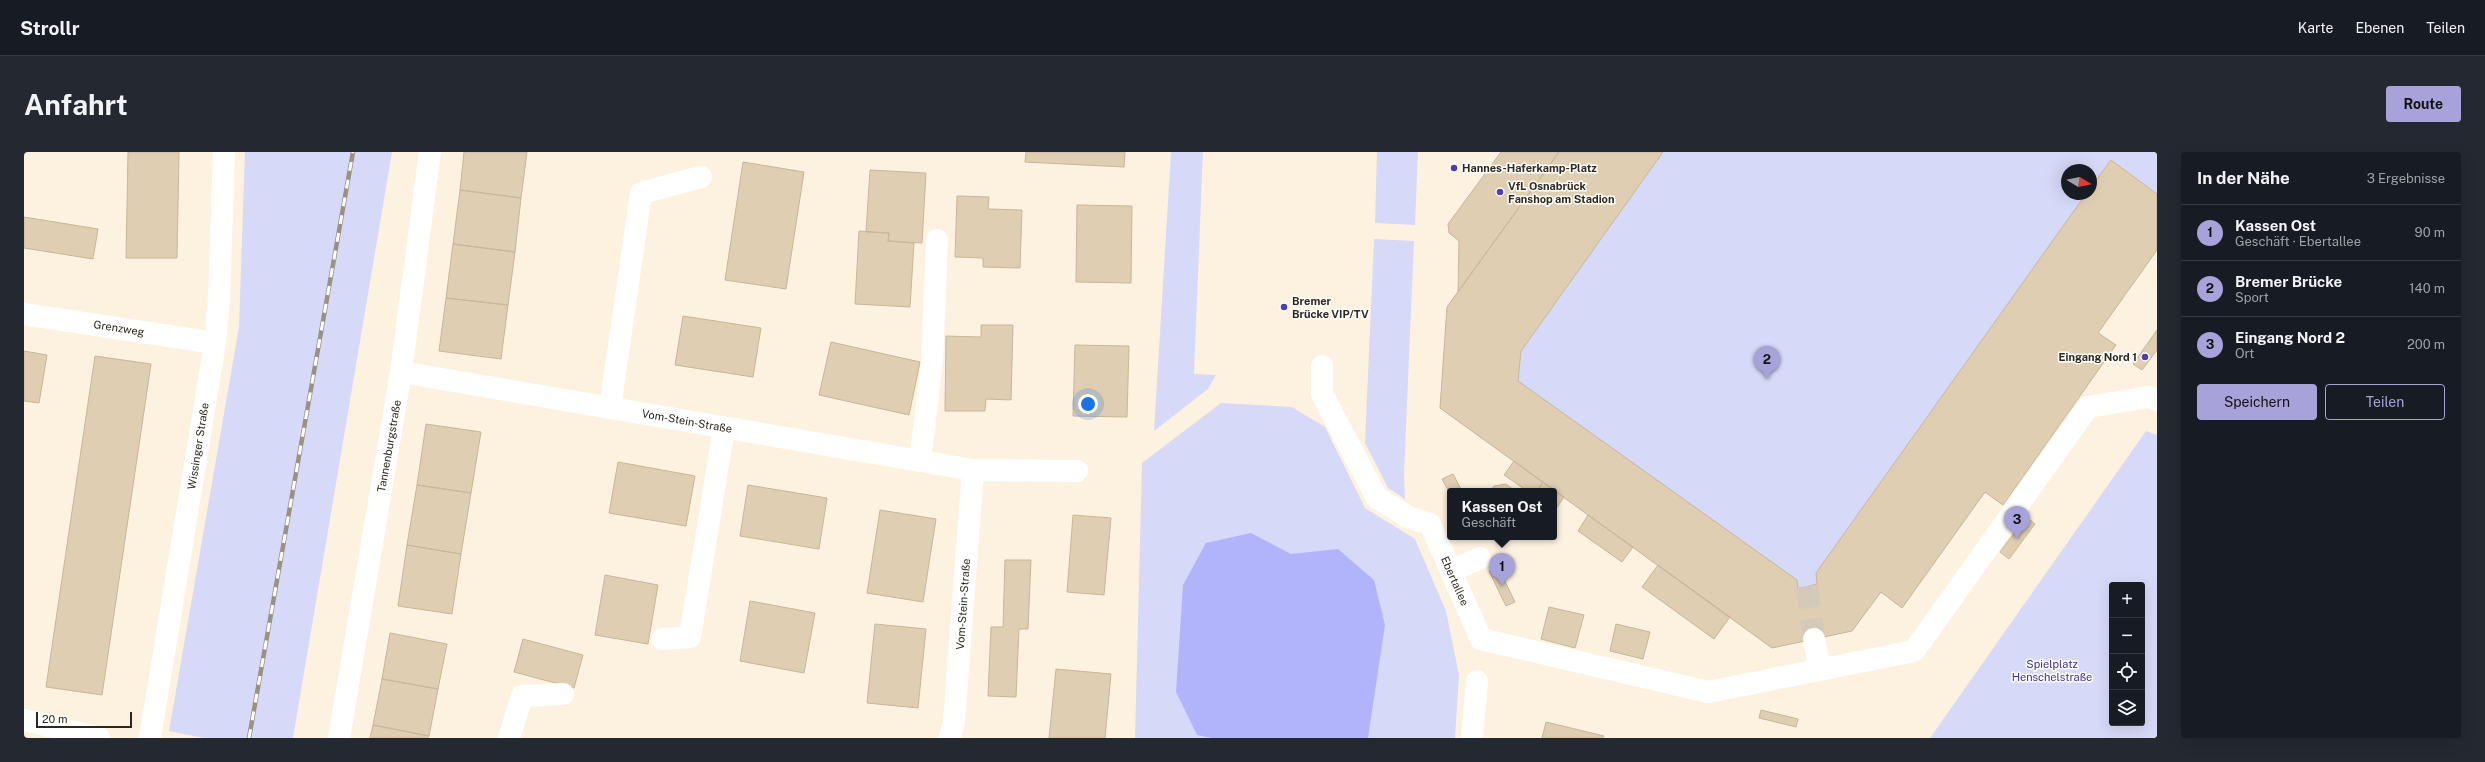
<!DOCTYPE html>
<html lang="de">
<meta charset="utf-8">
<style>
body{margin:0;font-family:"Public Sans",sans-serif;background:#242831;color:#f1f3f6}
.controls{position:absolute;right:12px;bottom:12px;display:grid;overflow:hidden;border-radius:4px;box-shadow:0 4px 16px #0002}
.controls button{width:36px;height:36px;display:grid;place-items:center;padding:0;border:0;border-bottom:1px solid #363941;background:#171b24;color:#f1f3f6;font:20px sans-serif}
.compass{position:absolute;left:2037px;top:12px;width:36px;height:36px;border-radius:50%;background:#171b24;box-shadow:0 4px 16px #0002;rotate:100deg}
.scale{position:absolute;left:12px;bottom:10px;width:96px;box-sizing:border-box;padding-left:4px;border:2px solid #2e281c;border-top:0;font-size:11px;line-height:14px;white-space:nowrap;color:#2e281c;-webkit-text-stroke:3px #fff;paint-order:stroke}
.you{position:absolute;left:1064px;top:252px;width:14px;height:14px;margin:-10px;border:3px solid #fff;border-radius:50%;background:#1a73e8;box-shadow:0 0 0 6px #1a73e833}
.badge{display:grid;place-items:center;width:26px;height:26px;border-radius:50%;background:#a7a2d9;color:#111;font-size:13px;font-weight:700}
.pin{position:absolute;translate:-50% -33px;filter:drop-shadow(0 1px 2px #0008)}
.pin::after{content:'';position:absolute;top:21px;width:14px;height:12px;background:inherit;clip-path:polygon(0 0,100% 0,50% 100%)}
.popup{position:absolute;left:1423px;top:336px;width:110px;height:52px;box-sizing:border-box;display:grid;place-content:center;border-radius:4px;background:#171b24;filter:drop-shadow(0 1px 3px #0005);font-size:13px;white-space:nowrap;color:#9ea1a6}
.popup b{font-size:15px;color:#f1f3f6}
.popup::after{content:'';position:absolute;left:50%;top:100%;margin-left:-8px;border:8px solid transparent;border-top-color:#171b24}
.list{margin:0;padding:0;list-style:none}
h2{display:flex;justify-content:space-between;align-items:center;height:52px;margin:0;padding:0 16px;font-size:17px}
h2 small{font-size:13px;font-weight:400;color:#9ea1a6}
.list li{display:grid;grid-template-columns:26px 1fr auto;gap:12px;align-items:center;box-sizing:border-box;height:56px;padding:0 16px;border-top:1px solid #363941}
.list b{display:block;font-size:15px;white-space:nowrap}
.list p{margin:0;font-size:13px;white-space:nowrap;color:#9ea1a6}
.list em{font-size:13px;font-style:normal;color:#9ea1a6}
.actions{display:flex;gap:8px;padding:12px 16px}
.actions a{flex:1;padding:9px 0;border:1px solid #a7a2d9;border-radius:4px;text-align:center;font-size:14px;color:#a7a2d9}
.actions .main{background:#a7a2d9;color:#111}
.icon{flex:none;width:22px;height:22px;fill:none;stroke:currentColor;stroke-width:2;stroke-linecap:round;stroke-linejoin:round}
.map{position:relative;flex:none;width:2133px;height:586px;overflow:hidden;border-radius:4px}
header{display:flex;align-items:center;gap:24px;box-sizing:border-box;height:56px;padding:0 20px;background:#171b24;border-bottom:1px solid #363941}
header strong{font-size:19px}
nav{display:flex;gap:22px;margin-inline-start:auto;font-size:14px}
.intro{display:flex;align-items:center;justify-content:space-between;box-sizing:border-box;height:96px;padding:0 24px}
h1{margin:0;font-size:28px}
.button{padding:10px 18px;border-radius:4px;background:#a7a2d9;color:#111;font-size:14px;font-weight:700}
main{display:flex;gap:24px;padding:0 24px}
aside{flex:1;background:#171b24;border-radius:4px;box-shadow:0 4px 16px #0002}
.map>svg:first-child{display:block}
.green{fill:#d7d9f8;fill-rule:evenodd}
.water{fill:#b1b4fa}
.building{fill:#dfceb1;stroke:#c7b69a}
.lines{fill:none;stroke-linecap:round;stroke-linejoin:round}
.minor-tunnel{stroke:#d4cab9;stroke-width:22;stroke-dasharray:22 11;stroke-linecap:butt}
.minor{stroke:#fff;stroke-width:22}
.rail-casing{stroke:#999181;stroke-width:4.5}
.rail{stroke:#fff;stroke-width:3;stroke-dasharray:9;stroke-linecap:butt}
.poi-dot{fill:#4d3eb5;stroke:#fff;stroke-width:1.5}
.labels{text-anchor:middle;stroke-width:3;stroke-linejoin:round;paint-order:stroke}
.poi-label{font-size:11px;font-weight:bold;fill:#2e281c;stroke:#fff;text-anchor:start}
.street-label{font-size:11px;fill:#2e281c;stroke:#fff}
.park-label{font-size:11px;fill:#3a2d8f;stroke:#fff}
</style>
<header>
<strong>Strollr</strong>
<nav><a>Karte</a><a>Ebenen</a><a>Teilen</a></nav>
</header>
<div class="intro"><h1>Anfahrt</h1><a class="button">Route</a></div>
<main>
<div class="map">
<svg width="2133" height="586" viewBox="0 0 2133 586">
<rect width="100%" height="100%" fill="#fdf2e0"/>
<!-- green -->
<path class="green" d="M 221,0 L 368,0 L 269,586 L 180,586 L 145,579 L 215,175 Z
M 1147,0 L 1179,0 L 1170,222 L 1192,223 L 1184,237 L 1130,279 Z
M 1353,0 L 1394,0 L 1391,73 L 1351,71 Z
M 1535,0 L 2133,0 L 2133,98 L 2074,180 L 2092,193 L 1979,353 L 1961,340 L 1878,456 L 1857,440 L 1828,479 L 1748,496 L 1416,256 L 1423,155 ZM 2043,18 L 2067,18 L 2067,42 L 2043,42 Z
M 1350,87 L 1390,89 L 1380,322 L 1381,347 L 1364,336 L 1341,291 Z
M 1197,251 L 1268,255 L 1301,275 L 1341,356 L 1391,387 L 1422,459 L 1435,523 L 1431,586 L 1111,586 L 1118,311 Z
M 2122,279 L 2133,283 L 2133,586 L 1906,586 ZM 2088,433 L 2118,433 L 2118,571 L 2088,571 Z"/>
<!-- water -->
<path class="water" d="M 1227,381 L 1267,402 L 1314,397 L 1350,428 L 1361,473 L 1344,586 L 1188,586 L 1173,583 L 1152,540 L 1159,433 L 1182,391 Z"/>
<!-- building -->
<path class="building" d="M 104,0 L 155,0 L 153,106 L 102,106 Z
M 440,0 L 503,0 L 497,46 L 436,38 Z
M 1002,0 L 1101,0 L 1100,15 L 1001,10 Z
M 1477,0 L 1535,0 L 1434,140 L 1435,89 L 1425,81 L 1424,72 Z
M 1535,0 L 1639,0 L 1497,199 L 1494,229 L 1773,428 L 1774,437 L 1793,432 L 1792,421 L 2062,42 L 2067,42 L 2067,35 L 2087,8 L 2133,42 L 2133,98 L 2074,181 L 2092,193 L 1979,353 L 1961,340 L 1878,456 L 1857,440 L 1828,479 L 1748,496 L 1416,256 L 1423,155 Z
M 719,10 L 780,20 L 762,137 L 701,128 Z
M 846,18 L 902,21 L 898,91 L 864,89 L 865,81 L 842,80 Z
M 436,38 L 497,46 L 491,100 L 429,92 Z
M 933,44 L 965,45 L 964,57 L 998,58 L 996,116 L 959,115 L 959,106 L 931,105 Z
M 1053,53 L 1108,54 L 1107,131 L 1052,130 Z
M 0,65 L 74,77 L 69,107 L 0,96 Z
M 835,79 L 865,81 L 864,89 L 890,91 L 886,155 L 831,152 Z
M 429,92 L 491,100 L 484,153 L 422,146 Z
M 422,146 L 484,153 L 477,207 L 415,199 Z
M 659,164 L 737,176 L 729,225 L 651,213 Z
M 957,173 L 989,173 L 987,248 L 962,247 L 961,259 L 921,259 L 922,184 L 957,185 Z
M 2133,178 L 2133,198 L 2118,218 L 2109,212 Z
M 807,190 L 896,210 L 885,263 L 795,243 Z
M 1051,193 L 1105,194 L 1103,265 L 1049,264 Z
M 0,199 L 23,203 L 15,251 L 0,249 Z
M 71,204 L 127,212 L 78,543 L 22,535 Z
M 402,272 L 457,280 L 447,341 L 393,333 Z
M 1490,309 L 1519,330 L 1513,339 L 1503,339 L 1480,323 Z
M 594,310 L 671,324 L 662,374 L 585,361 Z
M 1429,322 L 1438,339 L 1426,339 L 1426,342 L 1418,327 Z
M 1519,330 L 1540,345 L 1530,360 L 1530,339 L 1513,339 Z
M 1482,332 L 1491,339 L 1466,339 L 1470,334 Z
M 393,333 L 447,341 L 437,402 L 383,393 Z
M 724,333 L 803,346 L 795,397 L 716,384 Z
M 856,358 L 912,367 L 899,450 L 843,441 Z
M 1049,363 L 1087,366 L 1080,443 L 1043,440 Z
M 1564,363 L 1609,395 L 1598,410 L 1554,379 Z
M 2002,365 L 2011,372 L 1985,407 L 1976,400 Z
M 383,393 L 437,402 L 428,462 L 374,454 Z
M 981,408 L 1007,408 L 1004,477 L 995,477 L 992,545 L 964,544 L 967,475 L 979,475 Z
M 1634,413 L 1706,465 L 1690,487 L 1618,435 Z
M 1474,415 L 1491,450 L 1482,454 L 1465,419 Z
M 581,423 L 634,433 L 624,492 L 571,483 Z
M 726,449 L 791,461 L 780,521 L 716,509 Z
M 1525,455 L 1560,463 L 1551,496 L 1517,487 Z
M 851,472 L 902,477 L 894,556 L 843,551 Z
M 1592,472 L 1626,480 L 1619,507 L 1586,499 Z
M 366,481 L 423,492 L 414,537 L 358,527 Z
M 499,487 L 559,503 L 550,536 L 490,520 Z
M 1032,517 L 1087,522 L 1081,586 L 1025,586 Z
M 358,527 L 414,537 L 405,584 L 349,573 Z
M 1737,558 L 1774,567 L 1772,575 L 1735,566 Z
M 1522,570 L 1580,584 L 1579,586 L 1518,586 Z
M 349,573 L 405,584 L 404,586 L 346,586 Z"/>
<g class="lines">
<!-- minor-tunnel -->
<path class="minor-tunnel" d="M 1783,434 L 1790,487"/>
<!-- minor -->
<path class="minor" d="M 0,162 L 191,191
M 1298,214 L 1298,242 L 1353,346 L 1386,366 L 1406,372 L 1457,487 L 1684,540 L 1890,499 L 2064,255 L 2125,245 L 2133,248
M 377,220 L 949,318 L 1053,319
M 586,256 L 617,41 L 677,25
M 896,309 L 908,209 L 913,88
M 1427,419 L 1456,406
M 638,487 L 666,485 L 700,276
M 1790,487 L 1796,518
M 0,568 L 75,586
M 126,586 L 191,191 L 195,147 L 200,0
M 315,586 L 377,220 L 406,0
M 485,586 L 498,544 L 539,542
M 926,586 L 930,569 L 949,318
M 1448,586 L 1453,529"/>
<!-- rail casing -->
<g class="rail-casing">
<path id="rail" d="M 225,586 L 329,0"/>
</g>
<!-- rail -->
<use href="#rail" class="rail"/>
</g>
<!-- markers -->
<g class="poi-dot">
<circle cx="1430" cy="16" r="4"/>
<circle cx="1476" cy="40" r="4"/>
<circle cx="1260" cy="155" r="4"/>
<circle cx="2121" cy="205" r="4"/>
</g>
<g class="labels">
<!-- poi labels -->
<g class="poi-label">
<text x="1438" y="20">Hannes-Haferkamp-Platz</text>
<text x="1484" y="38">VfL Osnabrück<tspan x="1484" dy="13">Fanshop am Stadion</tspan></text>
<text x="1268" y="153">Bremer<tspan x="1268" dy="13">Brücke VIP/TV</tspan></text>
<text x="2113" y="209" text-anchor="end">Eingang Nord 1</text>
</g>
<!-- street labels -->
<g class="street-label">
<text transform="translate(95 176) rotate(9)" y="4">Grenzweg</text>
<text transform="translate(663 269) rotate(10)" y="4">Vom-Stein-Straße</text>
<text transform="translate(174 294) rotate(-81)" y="4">Wissinger Straße</text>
<text transform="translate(365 294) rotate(-80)" y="4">Tannenburgstraße</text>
<text transform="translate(1431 429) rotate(66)" y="4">Ebertallee</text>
<text transform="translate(939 452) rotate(-86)" y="4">Vom-Stein-Straße</text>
</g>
<!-- park labels -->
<g class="park-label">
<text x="2028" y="516">Spielplatz<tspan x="2028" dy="13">Henschelstraße</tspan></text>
</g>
</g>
</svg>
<div class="controls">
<button>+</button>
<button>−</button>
<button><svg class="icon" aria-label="locate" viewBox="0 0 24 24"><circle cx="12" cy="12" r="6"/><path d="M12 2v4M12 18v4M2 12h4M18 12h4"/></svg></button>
<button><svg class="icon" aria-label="layers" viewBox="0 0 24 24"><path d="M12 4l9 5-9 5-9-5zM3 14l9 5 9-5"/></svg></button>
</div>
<svg class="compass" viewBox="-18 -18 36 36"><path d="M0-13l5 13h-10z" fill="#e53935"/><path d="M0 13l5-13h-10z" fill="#9ea1a6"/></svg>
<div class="scale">20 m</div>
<div class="you"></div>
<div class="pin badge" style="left:1478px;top:434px">1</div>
<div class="popup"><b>Kassen Ost</b>Geschäft</div>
<div class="pin badge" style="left:1743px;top:227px">2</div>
<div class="pin badge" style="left:1993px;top:387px">3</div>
</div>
<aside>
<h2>In der Nähe<small>3 Ergebnisse</small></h2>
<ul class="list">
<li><span class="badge">1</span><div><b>Kassen Ost</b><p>Geschäft · Ebertallee</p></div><em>90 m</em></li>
<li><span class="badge">2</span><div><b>Bremer Brücke</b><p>Sport</p></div><em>140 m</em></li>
<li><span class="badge">3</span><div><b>Eingang Nord 2</b><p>Ort</p></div><em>200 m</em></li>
</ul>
<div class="actions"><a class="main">Speichern</a><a>Teilen</a></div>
</aside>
</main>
